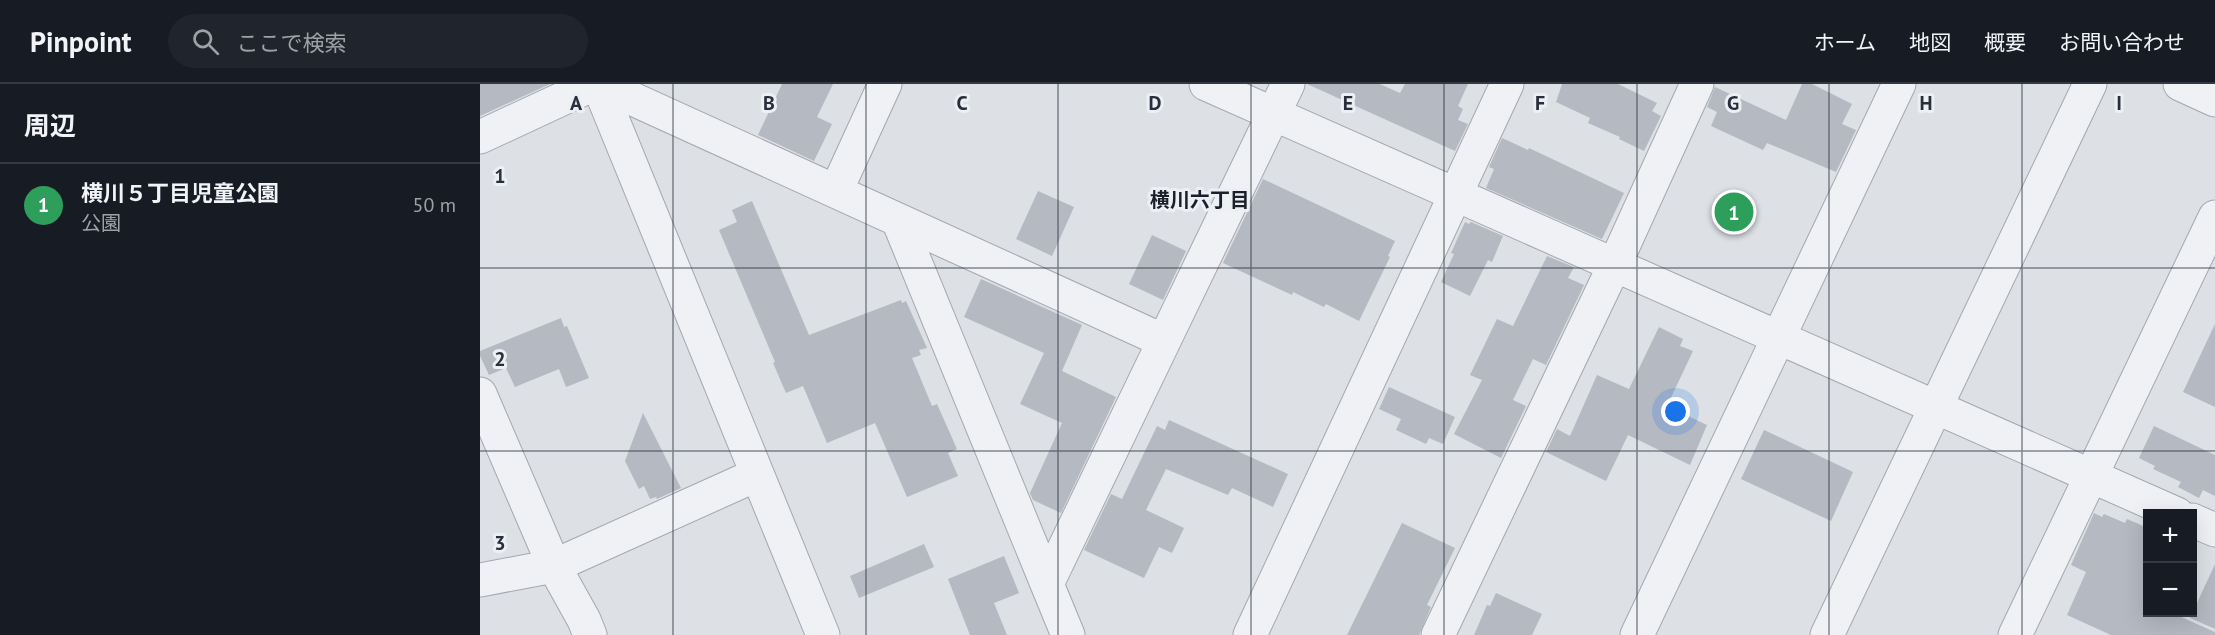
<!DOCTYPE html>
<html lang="ja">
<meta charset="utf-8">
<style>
body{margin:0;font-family:"PT Sans","Noto Sans JP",sans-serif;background:#20242c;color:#f1f3f6}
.controls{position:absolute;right:18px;bottom:18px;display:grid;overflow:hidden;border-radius:0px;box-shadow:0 6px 24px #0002}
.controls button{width:54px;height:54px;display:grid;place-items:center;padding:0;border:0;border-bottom:2px solid #363941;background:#171b24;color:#f1f3f6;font:30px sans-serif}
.you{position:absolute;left:1196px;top:328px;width:21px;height:21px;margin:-15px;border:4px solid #fff;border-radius:50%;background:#1a73e8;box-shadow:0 0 0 9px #1a73e833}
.badge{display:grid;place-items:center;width:39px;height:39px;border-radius:50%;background:#d93025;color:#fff;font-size:20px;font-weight:700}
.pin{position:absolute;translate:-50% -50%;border:3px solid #fff;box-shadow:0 2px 6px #0006}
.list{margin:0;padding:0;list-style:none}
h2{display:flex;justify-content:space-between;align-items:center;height:78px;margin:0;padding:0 24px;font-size:26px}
h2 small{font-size:20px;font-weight:400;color:#9ea1a6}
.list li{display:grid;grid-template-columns:39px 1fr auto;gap:18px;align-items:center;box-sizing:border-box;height:84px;padding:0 24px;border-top:2px solid #363941}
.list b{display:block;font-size:22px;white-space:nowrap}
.list p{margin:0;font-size:20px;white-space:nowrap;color:#9ea1a6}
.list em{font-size:20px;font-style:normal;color:#9ea1a6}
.icon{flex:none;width:33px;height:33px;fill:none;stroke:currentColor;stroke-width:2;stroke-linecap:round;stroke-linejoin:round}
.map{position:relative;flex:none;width:1735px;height:551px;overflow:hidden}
header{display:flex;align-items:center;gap:36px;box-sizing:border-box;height:84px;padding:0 30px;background:#171b24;border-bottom:2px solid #363941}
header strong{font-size:28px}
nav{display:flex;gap:33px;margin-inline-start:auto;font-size:21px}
.search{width:420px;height:54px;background:#20242c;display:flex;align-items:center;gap:15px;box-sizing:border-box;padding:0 21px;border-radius:33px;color:#9ea1a6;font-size:22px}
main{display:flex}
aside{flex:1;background:#171b24}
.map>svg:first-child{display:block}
.building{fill:#b4b9c2}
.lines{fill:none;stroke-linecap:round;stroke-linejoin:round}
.minor-casing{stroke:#a3a7af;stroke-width:35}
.minor{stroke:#eff1f4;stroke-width:33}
.grid{fill:none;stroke:#282e3b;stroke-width:1.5;stroke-opacity:0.55}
.labels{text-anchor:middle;stroke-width:6;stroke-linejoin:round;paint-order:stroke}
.neighbourhood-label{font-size:20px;font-weight:bold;fill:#1a202b;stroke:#eceff3}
.grid-label{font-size:20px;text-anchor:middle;font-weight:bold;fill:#282e3b;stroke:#eceff3;stroke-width:6;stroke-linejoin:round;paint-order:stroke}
</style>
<header>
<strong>Pinpoint</strong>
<div class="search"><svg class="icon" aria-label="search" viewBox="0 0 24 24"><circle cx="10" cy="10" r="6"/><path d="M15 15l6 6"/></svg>ここで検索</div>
<nav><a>ホーム</a><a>地図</a><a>概要</a><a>お問い合わせ</a></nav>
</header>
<main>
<aside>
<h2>周辺<small></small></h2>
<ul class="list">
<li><span class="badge" style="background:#2e9e5b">1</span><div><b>横川５丁目児童公園</b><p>公園</p></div><em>50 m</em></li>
</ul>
</aside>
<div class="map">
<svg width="1735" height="551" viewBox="0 0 1735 551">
<rect width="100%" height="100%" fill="#dde0e5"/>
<!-- building -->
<path class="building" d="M 0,0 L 70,0 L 0,32 Z
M 302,0 L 353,0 L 337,33 L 352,40 L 334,77 L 278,51 Z
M 827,0 L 900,0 L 920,9 L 925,0 L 988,0 L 978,22 L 983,25 L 978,36 L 988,40 L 975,67 Z
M 1082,0 L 1138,0 L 1177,19 L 1172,27 L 1181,32 L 1164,67 L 1139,55 L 1140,53 L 1108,39 L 1110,34 L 1076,18 Z
M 1322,0 L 1332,0 L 1372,20 L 1362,40 L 1376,46 L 1356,88 L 1287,59 L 1283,66 L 1231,42 L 1237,28 L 1227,23 L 1235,3 L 1306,36 Z
M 1022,54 L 1048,66 L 1049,64 L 1144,109 L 1122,155 L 1006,104 L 1014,85 L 1009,83 Z
M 783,95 L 915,157 L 908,172 L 910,173 L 879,237 L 846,220 L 844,223 L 813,208 L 812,211 L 743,179 Z
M 558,107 L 594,123 L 572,172 L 536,155 Z
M 272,117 L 329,251 L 421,216 L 422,219 L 426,217 L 447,264 L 439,266 L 441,271 L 432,274 L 452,322 L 457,320 L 477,365 L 468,369 L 478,392 L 427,413 L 395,339 L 347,359 L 323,302 L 306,309 L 293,279 L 295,278 L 239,146 L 257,138 L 252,126 Z
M 985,138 L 989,140 L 991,138 L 1023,152 L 1012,178 L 1008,176 L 990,212 L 961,198 L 974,170 L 971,169 Z
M 672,151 L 706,167 L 683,216 L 649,200 Z
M 1067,172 L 1094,183 L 1088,194 L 1104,201 L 1066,281 L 1053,275 L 1033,316 L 1046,322 L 1021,374 L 974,350 L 1002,296 L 990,291 L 1017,235 L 1033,242 Z
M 501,195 L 602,241 L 582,287 L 636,313 L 581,429 L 553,416 L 550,409 L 582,339 L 540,320 L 564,269 L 484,233 Z
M 81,234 L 84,243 L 87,242 L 109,294 L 86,303 L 79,285 L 35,303 L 26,284 L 9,291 L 0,272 L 0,267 Z
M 1735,240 L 1735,323 L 1703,308 Z
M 1179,243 L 1203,255 L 1200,262 L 1213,267 L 1187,322 L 1227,341 L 1210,381 L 1148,351 L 1126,397 L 1066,368 L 1077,345 L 1090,352 L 1117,291 L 1149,305 Z
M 909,303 L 975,333 L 963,360 L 949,354 L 946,360 L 916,346 L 921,335 L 899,325 Z
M 163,329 L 201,404 L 177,415 L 176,413 L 170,415 L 164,402 L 159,405 L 145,377 Z
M 689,336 L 808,390 L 793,423 L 752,404 L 748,411 L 686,385 L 666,426 L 704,444 L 692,469 L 679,463 L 664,494 L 604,466 L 631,410 L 642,415 L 677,342 L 685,346 Z
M 1674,342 L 1735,371 L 1735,412 L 1723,406 L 1719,414 L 1698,403 L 1701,398 L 1673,385 L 1675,382 L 1659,374 Z
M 1284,346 L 1373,388 L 1351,437 L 1261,395 Z
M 1614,429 L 1622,433 L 1624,430 L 1645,439 L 1647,435 L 1668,444 L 1668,528 L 1690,528 L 1735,548 L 1735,551 L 1631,551 L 1587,531 L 1606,488 L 1591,481 Z
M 922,439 L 975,464 L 947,521 L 951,523 L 939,551 L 867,551 Z
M 444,460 L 454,483 L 379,514 L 370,492 Z
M 524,472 L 539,509 L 514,519 L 527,551 L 490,551 L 468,495 Z
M 1735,480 L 1735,545 L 1710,534 Z
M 1016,509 L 1062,530 L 1052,551 L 994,551 L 1007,521 L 1010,522 Z"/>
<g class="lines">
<!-- minor casing -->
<g class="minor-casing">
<path id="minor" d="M 118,0 L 343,551
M 120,0 L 684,257 L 567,500 L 588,551
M 726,0 L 1697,430
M 1700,0 L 1735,16
M 0,53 L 114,0
M 356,107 L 405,0
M 418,136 L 567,500
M 684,257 L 808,0
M 0,310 L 74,482 L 104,536 L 110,551
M 1712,436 L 1735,446
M 0,496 L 74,482 L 276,391
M 770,551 L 1027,0
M 958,551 L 1135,180 L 1217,0
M 1157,551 L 1419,0
M 1347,551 L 1610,0
M 1535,551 L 1735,133"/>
</g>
<!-- minor -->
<use href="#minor" class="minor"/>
</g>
<!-- grid -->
<path class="grid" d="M 193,0 L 193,551M 386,0 L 386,551M 578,0 L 578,551M 771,0 L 771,551M 964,0 L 964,551M 1157,0 L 1157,551M 1349,0 L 1349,551M 1542,0 L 1542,551M 0,184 L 1735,184M 0,367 L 1735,367"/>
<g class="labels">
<!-- neighbourhood labels -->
<g class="neighbourhood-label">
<text x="720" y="123">横川六丁目</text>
</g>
</g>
<g class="grid-label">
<text x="96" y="26">A</text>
<text x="289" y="26">B</text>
<text x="482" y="26">C</text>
<text x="675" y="26">D</text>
<text x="868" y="26">E</text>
<text x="1060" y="26">F</text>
<text x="1253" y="26">G</text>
<text x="1446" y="26">H</text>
<text x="1639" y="26">I</text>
<text x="20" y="99">1</text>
<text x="20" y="282">2</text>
<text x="20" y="466">3</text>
</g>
</svg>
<div class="controls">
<button>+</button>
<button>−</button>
</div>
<div class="you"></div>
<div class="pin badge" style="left:1254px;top:128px;background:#2e9e5b">1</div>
</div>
</main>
